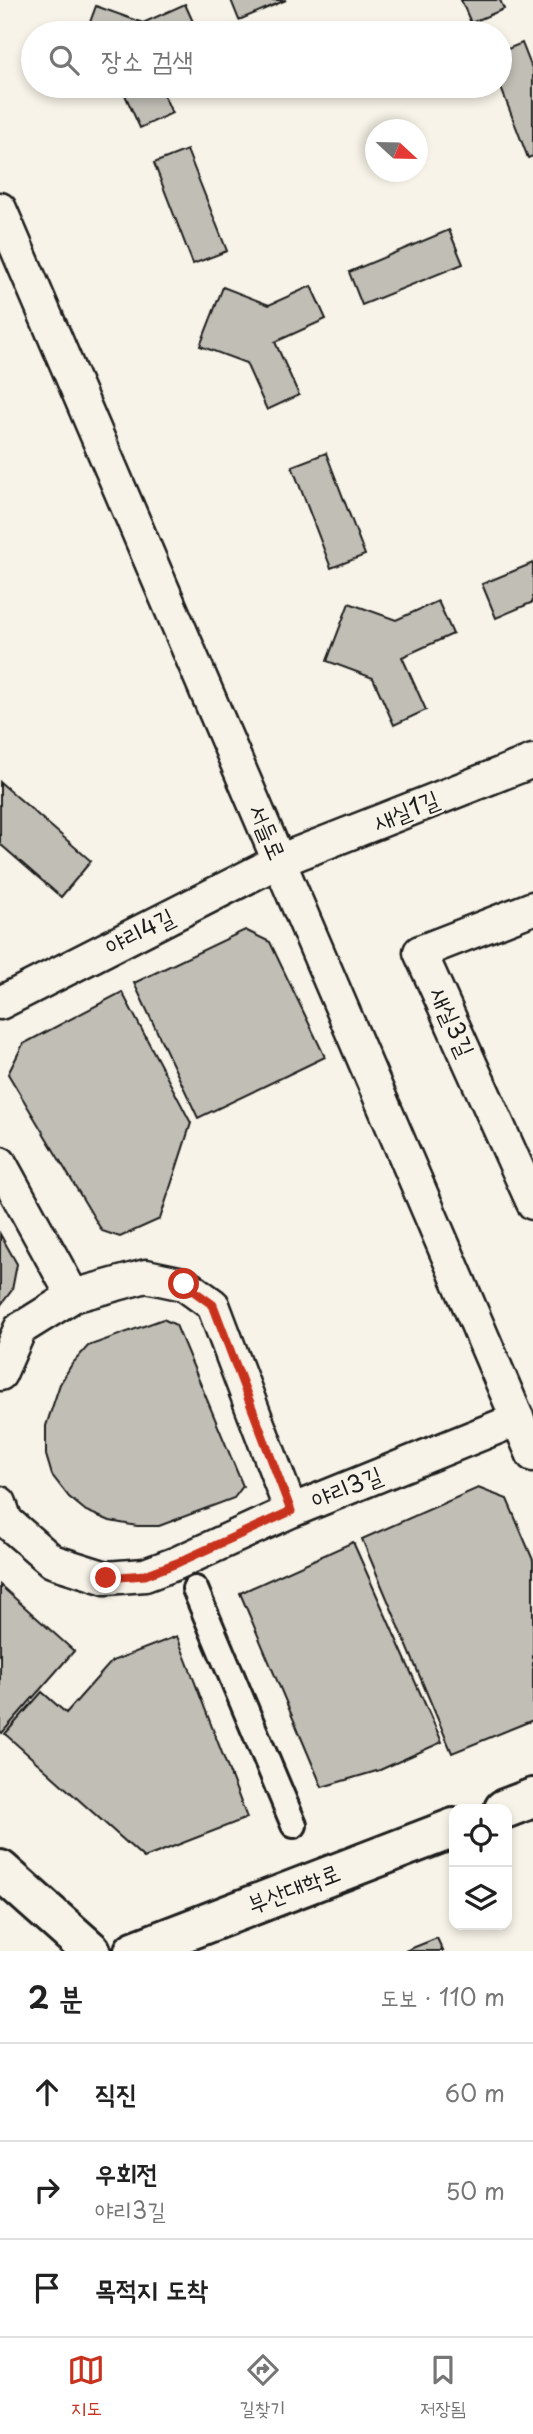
<!DOCTYPE html>
<html lang="ko">
<meta charset="utf-8">
<style>
body{margin:0;font-family:"Playpen Sans","Poor Story",sans-serif;background:#f2f2f2;color:#222}
.controls{position:absolute;right:21px;bottom:21px;display:grid;overflow:hidden;border-radius:14px;box-shadow:0 4px 10px #0003}
.controls button{width:63px;height:63px;display:grid;place-items:center;padding:0;border:0;border-bottom:2px solid #e0e0e0;background:#fff;color:#222;font:35px sans-serif}
.compass{position:absolute;left:365px;top:119px;width:63px;height:63px;border-radius:50%;background:#fff;box-shadow:0 4px 10px #0003;rotate:112deg}
.stop{position:absolute;width:21px;height:21px;margin:-16px;border:5px solid #c8321e;border-radius:50%;background:#fff}
.stop.end{background:#c8321e;border-color:#fff;box-shadow:0 2px 7px #0008}
.list{margin:0;padding:0;list-style:none}
h2{display:flex;justify-content:space-between;align-items:center;height:91px;margin:0;padding:0 28px;font-size:30px}
h2 small{font-size:23px;font-weight:400;color:#767676}
.list li{display:grid;grid-template-columns:46px 1fr auto;gap:21px;align-items:center;box-sizing:border-box;height:98px;padding:0 28px;border-top:2px solid #e0e0e0}
.list b{display:block;font-size:26px;white-space:nowrap}
.list p{margin:0;font-size:23px;white-space:nowrap;color:#767676}
.list em{font-size:23px;font-style:normal;color:#767676}
.icon{flex:none;width:38px;height:38px;fill:none;stroke:currentColor;stroke-width:2;stroke-linecap:round;stroke-linejoin:round}
.map{position:relative;flex:none;width:533px;height:1951px;overflow:hidden}
.search{position:absolute;background:#fff;box-shadow:0 4px 10px #0003;left:21px;right:21px;top:21px;height:77px;display:flex;align-items:center;gap:18px;box-sizing:border-box;padding:0 24px;border-radius:38px;color:#767676;font-size:26px}
.sheet{height:385px;background:#fff}
nav{display:flex;justify-content:space-around;align-items:center;box-sizing:border-box;height:98px;border-top:2px solid #e0e0e0;background:#fff;font-size:19px;color:#767676}
nav a{display:grid;justify-items:center;gap:4px}
nav .on{color:#c8321e}
.map>svg:first-child{display:block}
.building{fill:#c0beb5;stroke:#1c1c1c;stroke-width:2}
.lines{fill:none;stroke-linecap:round;stroke-linejoin:round}
.pedestrian-casing{stroke:#1c1c1c;stroke-width:30}
.minor-casing{stroke:#1c1c1c;stroke-width:37}
.tertiary-casing{stroke:#1c1c1c;stroke-width:44}
.pedestrian{stroke:#f7f3e8;stroke-width:24}
.minor{stroke:#f7f3e8;stroke-width:32}
.tertiary{stroke:#f7f3e8;stroke-width:38}
.route{stroke:#c8321e;stroke-width:9}
.labels{text-anchor:middle;stroke-width:5;stroke-linejoin:round;paint-order:stroke}
.street-label{font-size:24px;fill:#1c1c1c;stroke:#f7f3e8}
</style>
<div class="map">
<svg width="533" height="1951" viewBox="0 0 533 1951">
<rect width="100%" height="100%" fill="#f7f3e8"/>
<filter id="ink" filterUnits="userSpaceOnUse"><feTurbulence type="fractalNoise" baseFrequency=".0143" numOctaves="2"/><feDisplacementMap in="SourceGraphic" scale="14" xChannelSelector="R" yChannelSelector="G"/><feConvolveMatrix kernelMatrix="1 2 1 2 8 2 1 2 1" color-interpolation-filters="sRGB"/></filter>
<g filter="url(#ink)">
<!-- building -->
<path class="building" d="M 231,0 L 286,0 L 239,20 Z
M 461,0 L 500,0 L 504,9 L 471,23 Z
M 185,4 L 198,33 L 86,33 L 96,6 L 143,23 Z
M 522,43 L 533,71 L 533,156 L 528,158 L 500,85 L 500,52 Z
M 121,86 L 160,86 L 172,113 L 140,128 Z
M 187,150 L 227,251 L 193,264 L 154,163 Z
M 449,230 L 463,264 L 362,305 L 349,272 Z
M 311,286 L 326,319 L 275,342 L 299,395 L 267,410 L 246,363 L 200,346 L 223,287 L 269,305 Z
M 326,453 L 365,555 L 331,568 L 292,466 Z
M 533,563 L 533,602 L 496,618 L 482,584 Z
M 438,601 L 453,634 L 402,657 L 426,710 L 394,725 L 373,678 L 327,661 L 349,603 L 396,620 Z
M 0,782 L 91,861 L 61,897 L 0,844 Z
M 245,930 L 270,942 L 325,1057 L 198,1118 L 134,983 Z
M 122,992 L 191,1123 L 160,1219 L 120,1237 L 102,1231 L 8,1074 L 23,1044 Z
M 0,1234 L 17,1264 L 12,1290 L 0,1306 Z
M 163,1319 L 176,1325 L 243,1486 L 234,1498 L 159,1526 L 137,1526 L 110,1521 L 86,1511 L 69,1497 L 52,1475 L 46,1455 L 46,1426 L 60,1384 L 72,1364 L 88,1346 Z
M 478,1488 L 507,1499 L 533,1560 L 533,1720 L 452,1753 L 362,1539 Z
M 353,1542 L 442,1742 L 380,1770 L 322,1787 L 240,1593 Z
M 0,1585 L 74,1651 L 2,1733 L 0,1731 Z
M 177,1636 L 247,1818 L 144,1858 L 5,1734 L 42,1692 L 66,1713 L 112,1661 Z
M 437,1938 L 443,1951 L 405,1951 Z"/>
<g class="lines">
<!-- pedestrian casing -->
<g class="pedestrian-casing">
<path id="pedestrian" d="M 195,1589 L 294,1825"/>
</g>
<!-- minor casing -->
<g class="minor-casing">
<path id="minor" d="M 0,209 L 533,1455
M 533,908 L 420,952 L 533,1203
M 0,1003 L 279,861 L 533,761
M 0,1163 L 73,1296 L 20,1329 L 0,1374
M 73,1296 L 146,1276 L 184,1284 L 213,1305 L 291,1511
M 0,1503 L 6,1521 L 52,1561 L 106,1578 L 145,1575 L 177,1563 L 291,1511 L 518,1419"/>
</g>
<!-- tertiary casing -->
<g class="tertiary-casing">
<path id="tertiary" d="M 504,1809 L 533,1798
M 0,1870 L 91,1951
M 134,1951 L 454,1828"/>
</g>
<!-- pedestrian -->
<use href="#pedestrian" class="pedestrian"/>
<!-- minor -->
<use href="#minor" class="minor"/>
<!-- tertiary -->
<use href="#tertiary" class="tertiary"/>
</g>
</g>
<g class="lines" filter="url(#ink)">
<!-- route -->
<path class="route" d="M 106,1578 L 145,1575 L 177,1563 L 291,1511 L 213,1305 L 184,1284"/>
</g>
<g class="labels">
<!-- street labels -->
<g class="street-label">
<text transform="translate(406 811) rotate(-22)" y="8">새실1길</text>
<text transform="translate(267 832) rotate(67)" y="8">서들로</text>
<text transform="translate(140 932) rotate(-27)" y="8">야리4길</text>
<text transform="translate(452 1022) rotate(66)" y="8">새실3길</text>
<text transform="translate(347 1488) rotate(-22)" y="8">야리3길</text>
<text transform="translate(294 1889) rotate(-21)" y="8">부산대학로</text>
</g>
</g>
</svg>
<div class="controls">
<button><svg class="icon" aria-label="locate" viewBox="0 0 24 24"><circle cx="12" cy="12" r="6"/><path d="M12 2v4M12 18v4M2 12h4M18 12h4"/></svg></button>
<button><svg class="icon" aria-label="layers" viewBox="0 0 24 24"><path d="M12 4l9 5-9 5-9-5zM3 14l9 5 9-5"/></svg></button>
</div>
<svg class="compass" viewBox="-18 -18 36 36"><path d="M0-13l5 13h-10z" fill="#e53935"/><path d="M0 13l5-13h-10z" fill="#767676"/></svg>
<div class="stop" style="left:184px;top:1284px"></div>
<div class="stop end" style="left:106px;top:1578px"></div>
<div class="search"><svg class="icon" aria-label="search" viewBox="0 0 24 24"><circle cx="10" cy="10" r="6"/><path d="M15 15l6 6"/></svg>장소 검색</div>
</div>
<section class="sheet">
<h2>2 분<small>도보 · 110 m</small></h2>
<ul class="list">
<li><svg class="icon" aria-label="ahead" viewBox="0 0 24 24"><path d="M12 20V5M6 11l6-6 6 6"/></svg><div><b>직진</b></div><em>60 m</em></li>
<li><svg class="icon" aria-label="right" viewBox="0 0 24 24"><path d="M7 20v-9h11M14 6l5 5-5 5"/></svg><div><b>우회전</b><p>야리3길</p></div><em>50 m</em></li>
<li><svg class="icon" aria-label="arrive" viewBox="0 0 24 24"><path d="M6 21V4h12l-3 4 3 4H6"/></svg><div><b>목적지 도착</b></div></li>
</ul>
</section>
<nav>
<a class="on"><svg class="icon" aria-label="map" viewBox="0 0 24 24"><path d="M3 6l6-2 6 2 6-2v14l-6 2-6-2-6 2zM9 4v14M15 6v14"/></svg>지도</a>
<a><svg class="icon" aria-label="directions" viewBox="0 0 24 24"><path d="M12 3l9 9-9 9-9-9zM9 14v-3h6M13 9l2 2-2 2"/></svg>길찾기</a>
<a><svg class="icon" aria-label="saved" viewBox="0 0 24 24"><path d="M7 4h10v16l-5-4-5 4z"/></svg>저장됨</a>
</nav>
